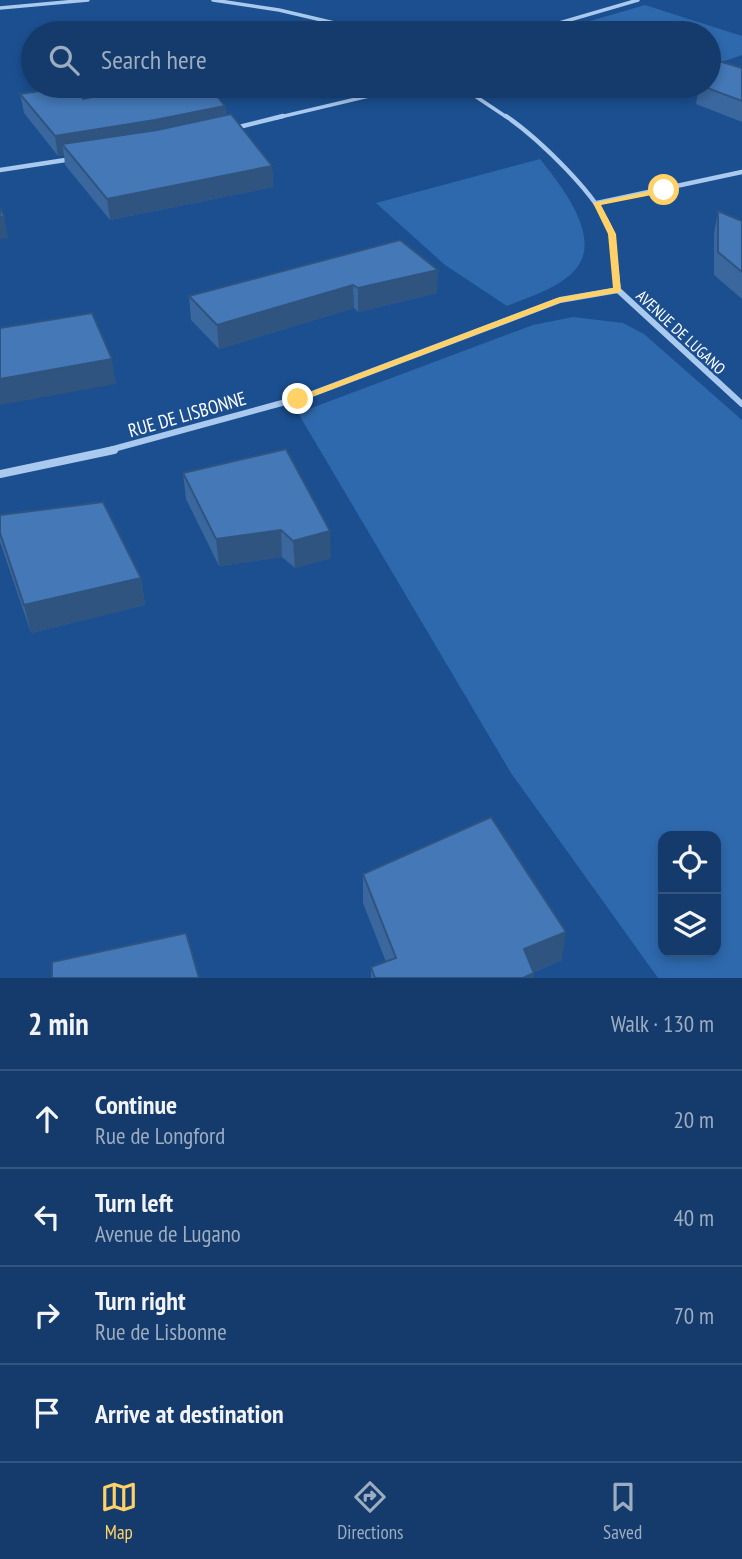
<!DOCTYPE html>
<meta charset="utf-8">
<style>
body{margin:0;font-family:"PT Sans Narrow",sans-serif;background:#214673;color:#f1f3f6}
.controls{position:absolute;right:21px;bottom:21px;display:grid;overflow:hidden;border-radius:14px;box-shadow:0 4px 10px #0003}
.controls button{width:63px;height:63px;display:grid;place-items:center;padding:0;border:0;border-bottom:2px solid #33557e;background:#143b6b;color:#f1f3f6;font:35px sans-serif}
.stop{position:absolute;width:21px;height:21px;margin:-16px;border:5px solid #ffd166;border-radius:50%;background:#fff}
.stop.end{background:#ffd166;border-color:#fff;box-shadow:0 2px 7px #0008}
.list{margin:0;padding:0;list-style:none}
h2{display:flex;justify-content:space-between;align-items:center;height:91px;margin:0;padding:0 28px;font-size:30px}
h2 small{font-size:23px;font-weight:400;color:#9dadc1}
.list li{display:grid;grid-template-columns:46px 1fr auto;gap:21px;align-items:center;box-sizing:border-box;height:98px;padding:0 28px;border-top:2px solid #33557e}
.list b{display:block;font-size:26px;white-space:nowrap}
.list p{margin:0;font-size:23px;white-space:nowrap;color:#9dadc1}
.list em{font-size:23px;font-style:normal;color:#9dadc1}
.icon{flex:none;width:38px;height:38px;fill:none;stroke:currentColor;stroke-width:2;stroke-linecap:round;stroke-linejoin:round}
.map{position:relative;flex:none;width:742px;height:978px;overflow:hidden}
.search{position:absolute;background:#143b6b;box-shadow:0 4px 10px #0003;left:21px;right:21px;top:21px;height:77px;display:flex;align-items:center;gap:18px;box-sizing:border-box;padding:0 24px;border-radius:38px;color:#9dadc1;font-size:26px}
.sheet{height:483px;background:#143b6b}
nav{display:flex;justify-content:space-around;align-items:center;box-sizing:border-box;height:98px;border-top:2px solid #33557e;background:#143b6b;font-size:19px;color:#9dadc1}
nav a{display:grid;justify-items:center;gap:4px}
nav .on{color:#ffd166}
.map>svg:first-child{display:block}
.green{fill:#2e69ad;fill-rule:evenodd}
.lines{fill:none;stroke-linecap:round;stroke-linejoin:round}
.minor-far3{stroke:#a9c9ee;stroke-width:3.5}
.minor-far2{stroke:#a9c9ee;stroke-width:4.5}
.minor-far1{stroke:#a9c9ee;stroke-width:6}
.minor{stroke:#a9c9ee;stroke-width:8}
.wall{fill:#3a679d}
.shaded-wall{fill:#305480}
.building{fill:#4478b7;stroke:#305480;stroke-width:2}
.route{fill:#ffd166}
.labels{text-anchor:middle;stroke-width:5;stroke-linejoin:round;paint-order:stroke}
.far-street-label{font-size:16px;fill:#fff;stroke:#1b4f8f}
.street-label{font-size:19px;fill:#fff;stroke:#1b4f8f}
</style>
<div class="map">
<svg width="742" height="978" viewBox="0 0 742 978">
<rect width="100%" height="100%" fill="#1b4f8f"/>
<!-- green -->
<path class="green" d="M 645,5 L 742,36 L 742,55 L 722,62 L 709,76 L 709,33 L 549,33 Z
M 540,159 C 560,184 604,238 575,270 C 559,288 529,297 507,306 L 445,265 L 376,203 Z
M 573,317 L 623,323 L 644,334 L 742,420 L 742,978 L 658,978 L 511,773 L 298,413 L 533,325 ZM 716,836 L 716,952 L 663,952 L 663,836 Z"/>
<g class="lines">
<!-- minor-far3 -->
<path class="minor-far3" d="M 213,0 L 279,10 L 377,33
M 0,8 L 88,0
M 525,33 L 638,0
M 460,86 L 508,118
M 276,118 L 411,86"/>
<!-- minor-far2 -->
<path class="minor-far2" d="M 506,116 C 538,138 600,197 612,233 C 615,243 614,255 615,266
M 235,128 L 283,116
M 0,170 L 72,159
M 597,203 L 742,172"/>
<!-- minor-far1 -->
<path class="minor-far1" d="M 615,264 L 618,290 L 742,404
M 106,451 L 304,397 L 560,300 L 618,290"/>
<!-- minor -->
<path class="minor" d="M 0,474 L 114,450"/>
</g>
<!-- wall -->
<path class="wall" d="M 742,68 L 742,122 L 696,104 L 699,86 L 709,86 Z
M 20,94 L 83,99 L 225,106 L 226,115 L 272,166 L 273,187 L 110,220 L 65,165 L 64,155 L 58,156 L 24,113 Z
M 718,211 L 742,221 L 742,299 L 714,275 L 714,233 Z
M 400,240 L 437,293 L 358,312 L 354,308 L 219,349 L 191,320 L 189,296 Z
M 183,473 L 331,558 L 295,568 L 282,557 L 219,566 L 186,499 Z
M 0,515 L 141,578 L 145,605 L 31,633 L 0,542 Z
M 363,874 L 562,960 L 534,972 L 533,978 L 371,978 L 371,967 L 386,962 L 363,903 Z"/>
<!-- shaded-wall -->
<path class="shaded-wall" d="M 225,106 L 226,125 L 62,144 L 64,155 L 58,156 L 55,136 Z
M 272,166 L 273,187 L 110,220 L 107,199 Z
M 4,216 L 8,238 L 0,239 L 0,217 Z
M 438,270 L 437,293 L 358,312 L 358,288 Z
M 353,285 L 354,308 L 219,349 L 217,325 Z
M 112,359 L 116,384 L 0,405 L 0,379 Z
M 281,530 L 282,557 L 219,566 L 216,539 Z
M 330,531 L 331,558 L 295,568 L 293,541 Z
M 141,578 L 145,605 L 31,633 L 24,605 Z
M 566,932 L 562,960 L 521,977 L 524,949 Z
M 534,973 L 533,978 L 523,978 Z"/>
<!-- building -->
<path class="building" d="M 709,58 L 742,68 L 742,101 L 702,86 L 709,86 Z
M 73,86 L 77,86 L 83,99 L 140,86 L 209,86 L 225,106 L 155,120 L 55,136 L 20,94 Z
M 231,114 L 272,166 L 107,199 L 62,144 L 157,130 Z
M 0,208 L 4,216 L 0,217 Z
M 718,211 L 742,221 L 742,272 L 718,252 Z
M 400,240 L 438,270 L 358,288 L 353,285 L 217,325 L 189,296 Z
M 92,313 L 112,359 L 0,379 L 0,328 Z
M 286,449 L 330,531 L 293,541 L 281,530 L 216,539 L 183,473 Z
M 103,502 L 141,578 L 24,605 L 0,533 L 0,515 Z
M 491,817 L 566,932 L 524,949 L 534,973 L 523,978 L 375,978 L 371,967 L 396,958 L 363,874 Z
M 186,933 L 199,978 L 52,978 L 52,962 Z"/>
<!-- route -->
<path class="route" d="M 664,188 L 667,192 L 601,205 L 616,234 L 621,292 L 562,302 L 301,401 L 292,399 L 557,298 L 613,288 L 608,234 L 593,203 Z"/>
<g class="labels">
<!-- far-street labels -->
<g class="far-street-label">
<text transform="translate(681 332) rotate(43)" y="6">AVENUE DE LUGANO</text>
</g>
<!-- street labels -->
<g class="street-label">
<text transform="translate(187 414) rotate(-16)" y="7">RUE DE LISBONNE</text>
</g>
</g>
</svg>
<div class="controls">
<button><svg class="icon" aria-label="locate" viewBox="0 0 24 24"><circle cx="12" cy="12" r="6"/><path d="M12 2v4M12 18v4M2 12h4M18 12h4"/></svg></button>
<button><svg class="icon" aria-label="layers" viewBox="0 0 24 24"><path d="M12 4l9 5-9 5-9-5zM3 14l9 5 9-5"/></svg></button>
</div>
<div class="stop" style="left:664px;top:190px"></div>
<div class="stop end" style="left:298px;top:399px"></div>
<div class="search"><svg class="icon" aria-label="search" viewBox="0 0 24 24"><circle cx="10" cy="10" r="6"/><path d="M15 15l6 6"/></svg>Search here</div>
</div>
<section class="sheet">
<h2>2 min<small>Walk · 130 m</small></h2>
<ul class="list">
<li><svg class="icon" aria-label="ahead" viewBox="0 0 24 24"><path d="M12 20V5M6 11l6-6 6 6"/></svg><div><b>Continue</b><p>Rue de Longford</p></div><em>20 m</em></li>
<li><svg class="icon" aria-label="left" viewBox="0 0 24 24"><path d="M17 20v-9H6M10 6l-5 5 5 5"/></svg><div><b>Turn left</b><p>Avenue de Lugano</p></div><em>40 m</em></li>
<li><svg class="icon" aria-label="right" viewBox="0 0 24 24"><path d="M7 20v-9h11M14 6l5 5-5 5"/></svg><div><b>Turn right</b><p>Rue de Lisbonne</p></div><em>70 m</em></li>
<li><svg class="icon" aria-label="arrive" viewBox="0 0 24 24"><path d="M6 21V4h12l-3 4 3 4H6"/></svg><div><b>Arrive at destination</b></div></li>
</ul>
</section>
<nav>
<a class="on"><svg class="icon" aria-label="map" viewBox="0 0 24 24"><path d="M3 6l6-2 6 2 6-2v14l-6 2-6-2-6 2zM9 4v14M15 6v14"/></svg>Map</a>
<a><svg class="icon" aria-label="directions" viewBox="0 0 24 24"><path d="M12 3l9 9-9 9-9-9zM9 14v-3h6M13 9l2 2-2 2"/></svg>Directions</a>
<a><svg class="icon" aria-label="saved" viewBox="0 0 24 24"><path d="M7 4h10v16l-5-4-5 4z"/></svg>Saved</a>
</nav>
